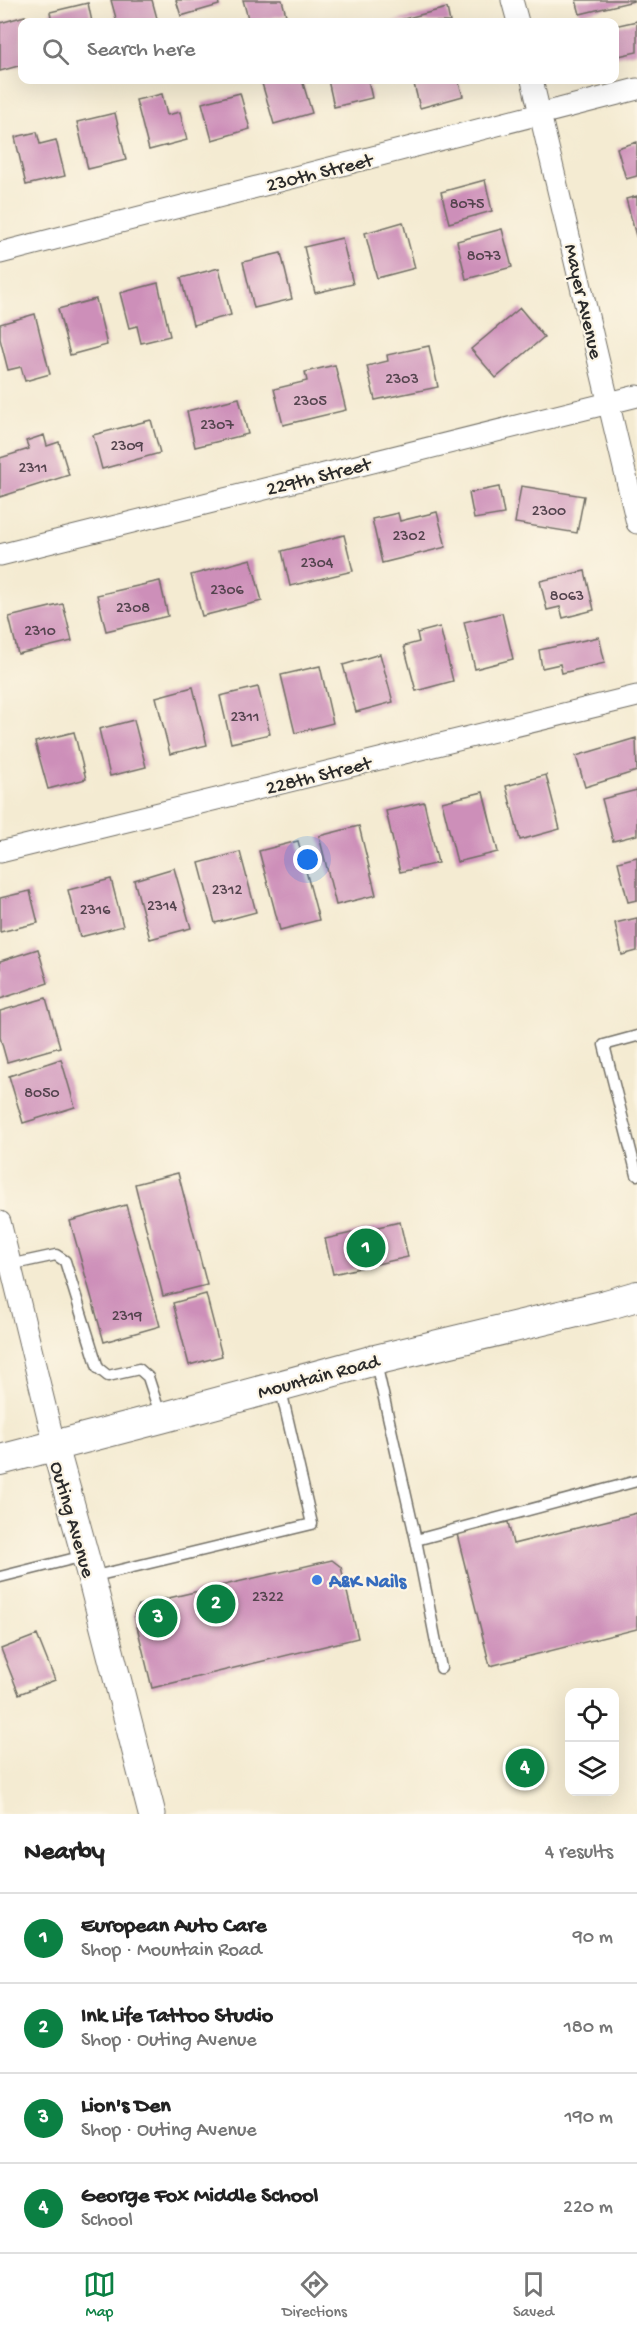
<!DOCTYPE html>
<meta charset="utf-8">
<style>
body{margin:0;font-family:"Gochi Hand",sans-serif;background:#f2f2f2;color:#222}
.controls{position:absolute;right:18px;bottom:18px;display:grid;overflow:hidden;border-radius:12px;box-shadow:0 6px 24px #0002}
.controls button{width:54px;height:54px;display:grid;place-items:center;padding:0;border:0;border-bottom:2px solid #e0e0e0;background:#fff;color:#222;font:30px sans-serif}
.you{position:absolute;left:308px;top:860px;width:21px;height:21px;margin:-15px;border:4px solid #fff;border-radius:50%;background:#1a73e8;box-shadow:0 0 0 9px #1a73e833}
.badge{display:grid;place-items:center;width:39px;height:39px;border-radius:50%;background:#0b8043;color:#fff;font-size:20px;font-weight:700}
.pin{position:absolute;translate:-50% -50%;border:3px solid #fff;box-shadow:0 2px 6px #0006}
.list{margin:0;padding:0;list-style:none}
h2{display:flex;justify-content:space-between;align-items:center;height:78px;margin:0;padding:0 24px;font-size:26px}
h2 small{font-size:20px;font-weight:400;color:#767676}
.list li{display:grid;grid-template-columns:39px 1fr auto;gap:18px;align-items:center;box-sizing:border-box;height:90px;padding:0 24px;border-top:2px solid #e0e0e0}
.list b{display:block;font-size:22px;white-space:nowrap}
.list p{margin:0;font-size:20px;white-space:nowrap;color:#767676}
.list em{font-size:20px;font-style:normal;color:#767676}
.icon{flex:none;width:33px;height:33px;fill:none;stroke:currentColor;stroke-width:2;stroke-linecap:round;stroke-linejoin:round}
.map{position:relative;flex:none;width:637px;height:1814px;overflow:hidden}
.search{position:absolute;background:#fff;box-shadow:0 6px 24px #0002;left:18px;right:18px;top:18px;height:66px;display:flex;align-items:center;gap:15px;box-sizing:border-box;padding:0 21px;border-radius:12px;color:#767676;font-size:22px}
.sheet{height:438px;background:#fff}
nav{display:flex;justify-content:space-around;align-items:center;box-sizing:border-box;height:84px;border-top:2px solid #e0e0e0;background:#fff;font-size:16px;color:#767676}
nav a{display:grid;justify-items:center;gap:3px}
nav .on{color:#0b8043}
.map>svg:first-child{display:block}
.building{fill:#cd8fb9}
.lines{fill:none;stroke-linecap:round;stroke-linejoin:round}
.service-casing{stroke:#716e65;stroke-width:13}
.minor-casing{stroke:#716e65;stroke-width:23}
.tertiary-casing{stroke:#716e65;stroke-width:29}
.secondary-casing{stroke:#716e65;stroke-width:32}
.service{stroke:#fff;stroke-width:10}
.minor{stroke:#fff;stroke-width:21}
.tertiary{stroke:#fff;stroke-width:27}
.secondary{stroke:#fff;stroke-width:30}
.shop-dot{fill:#3f7fe0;stroke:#fcf5e5;stroke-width:2}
.labels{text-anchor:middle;stroke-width:4.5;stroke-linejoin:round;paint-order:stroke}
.number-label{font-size:16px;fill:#54444e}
.street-label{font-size:20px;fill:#2b2b2b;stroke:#fcf5e5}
.shop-label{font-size:20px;font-weight:bold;fill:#366cbe;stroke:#fcf5e5;text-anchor:start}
</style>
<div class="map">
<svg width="637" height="1814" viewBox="0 0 637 1814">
<rect width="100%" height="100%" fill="#fcf5e5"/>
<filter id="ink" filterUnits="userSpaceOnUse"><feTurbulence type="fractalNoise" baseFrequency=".0167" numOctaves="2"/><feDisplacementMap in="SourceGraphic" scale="12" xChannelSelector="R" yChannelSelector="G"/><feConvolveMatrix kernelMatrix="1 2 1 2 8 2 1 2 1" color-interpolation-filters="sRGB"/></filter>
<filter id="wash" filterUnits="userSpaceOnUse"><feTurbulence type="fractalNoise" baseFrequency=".008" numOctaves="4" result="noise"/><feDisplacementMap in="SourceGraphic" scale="24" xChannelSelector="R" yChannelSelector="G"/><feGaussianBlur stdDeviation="1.35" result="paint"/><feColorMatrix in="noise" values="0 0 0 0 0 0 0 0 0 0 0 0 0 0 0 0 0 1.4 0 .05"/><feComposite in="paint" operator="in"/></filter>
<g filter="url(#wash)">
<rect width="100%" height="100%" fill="#f4ebd2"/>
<g id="blocks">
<!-- building -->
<path class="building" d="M 111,0 L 152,0 L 158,22 L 117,22 Z
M 176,0 L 218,0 L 219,5 L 181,16 Z
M 243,0 L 282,0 L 286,15 L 249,22 Z
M 576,0 L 634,0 L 634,1 L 580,14 Z
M 88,3 L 92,22 L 52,22 L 50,12 Z
M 447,8 L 450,22 L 392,22 Z
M 25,16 L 27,22 L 22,22 L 22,65 L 0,71 L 0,23 Z
M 637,21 L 637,52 L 614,57 L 614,26 Z
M 261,80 L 302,80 L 312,113 L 274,124 Z
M 328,80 L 368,80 L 372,98 L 334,107 Z
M 413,80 L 458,80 L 463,96 L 420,108 Z
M 240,93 L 250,129 L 212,140 L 202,103 Z
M 162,94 L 167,115 L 180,112 L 187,140 L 149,150 L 136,100 Z
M 115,113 L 126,160 L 88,169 L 77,122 Z
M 37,132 L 40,144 L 56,140 L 65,176 L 26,185 L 15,137 Z
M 637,142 L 637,176 L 626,179 L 617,148 Z
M 485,180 L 492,211 L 449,223 L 441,192 Z
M 637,196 L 637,235 L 636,236 L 626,199 Z
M 403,222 L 415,268 L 377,278 L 365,233 Z
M 502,229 L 512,267 L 466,279 L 457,241 Z
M 342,238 L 353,284 L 315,293 L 304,247 Z
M 281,253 L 292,299 L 254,308 L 243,262 Z
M 219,268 L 231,315 L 193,325 L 181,278 Z
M 158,283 L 170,336 L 141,343 L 137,326 L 129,328 L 120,293 Z
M 96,299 L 107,345 L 70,355 L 58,309 Z
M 520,308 L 544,337 L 496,378 L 471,349 Z
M 35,314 L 50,374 L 25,381 L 21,367 L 8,370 L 0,339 L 0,324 Z
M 429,346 L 438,387 L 375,400 L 367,366 L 388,361 L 387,355 Z
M 335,365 L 346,410 L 283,425 L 274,389 L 307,381 L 305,372 Z
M 239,398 L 248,434 L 195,447 L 187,411 Z
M 151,420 L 160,453 L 102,469 L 93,435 Z
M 44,435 L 47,446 L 59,442 L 69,475 L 0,497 L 0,458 L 29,449 L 26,441 Z
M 521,486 L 584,496 L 577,533 L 515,523 Z
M 499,487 L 504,514 L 474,519 L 469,493 Z
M 437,512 L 446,547 L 382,563 L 372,519 L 398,513 L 400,521 Z
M 344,535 L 353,571 L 290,586 L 282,551 Z
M 251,559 L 262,601 L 202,616 L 191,575 Z
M 585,571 L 594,610 L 563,618 L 560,607 L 547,610 L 540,581 Z
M 160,581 L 168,616 L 106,631 L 97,595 Z
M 63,604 L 72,641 L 18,654 L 9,617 Z
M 502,613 L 513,659 L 475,669 L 464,622 Z
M 440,627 L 453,681 L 416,691 L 404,646 L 419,642 L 417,633 Z
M 599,637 L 605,663 L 562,673 L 560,664 L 542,668 L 539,650 Z
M 380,654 L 393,702 L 356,712 L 343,665 Z
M 320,666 L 333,723 L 295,733 L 281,675 Z
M 193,687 L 207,745 L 170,754 L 156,697 Z
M 258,687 L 270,734 L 231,743 L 220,696 Z
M 134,720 L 146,767 L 110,776 L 99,729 Z
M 74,732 L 86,779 L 48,789 L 35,742 Z
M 636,738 L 637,771 L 585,787 L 576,756 Z
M 546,775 L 560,829 L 520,840 L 506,786 Z
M 637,790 L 637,835 L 613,841 L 602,799 Z
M 483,792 L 498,852 L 457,862 L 442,802 Z
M 424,802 L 438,863 L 400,872 L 386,811 Z
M 359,826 L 376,895 L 336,905 L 319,836 Z
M 298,841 L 319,920 L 280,930 L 259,851 Z
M 240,852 L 256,912 L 215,923 L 199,863 Z
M 637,857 L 637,900 L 628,902 L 618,862 Z
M 174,868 L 191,928 L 150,939 L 134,880 Z
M 111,879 L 123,926 L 80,937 L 68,890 Z
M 30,891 L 38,923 L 0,932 L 0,898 Z
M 637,918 L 637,951 L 622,955 L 615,923 Z
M 38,949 L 48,983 L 0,999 L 0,961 Z
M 46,998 L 60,1047 L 7,1062 L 0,1037 L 0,1011 Z
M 61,1059 L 75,1107 L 23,1123 L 9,1076 Z
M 178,1173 L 207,1285 L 163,1296 L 135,1184 Z
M 126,1205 L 160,1326 L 104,1342 L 70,1221 Z
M 400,1222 L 408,1257 L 333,1274 L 325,1239 Z
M 206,1294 L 222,1356 L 189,1365 L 173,1303 Z
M 637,1513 L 637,1629 L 490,1666 L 457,1534 L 508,1522 L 513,1544 Z
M 332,1560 L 341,1567 L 358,1638 L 152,1688 L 134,1614 L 139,1605 Z
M 37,1635 L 55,1680 L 19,1694 L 1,1649 Z"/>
</g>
</g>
<g filter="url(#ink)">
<use href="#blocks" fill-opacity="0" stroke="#716e65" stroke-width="1.5"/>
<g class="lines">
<!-- service casing -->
<g class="service-casing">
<path id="service" d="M 637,1036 L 604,1045 L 637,1175
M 0,1267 L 56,1255 L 65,1261 L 98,1368 L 108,1376 L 139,1369 L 148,1377 L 161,1417
M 376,1363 L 416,1540 L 441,1668
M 416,1540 L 637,1481
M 0,1577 L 84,1556
M 91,1577 L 312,1524 L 280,1386"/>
</g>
<!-- minor casing -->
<g class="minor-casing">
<path id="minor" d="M 512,0 L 518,22
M 532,80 L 637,523
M 0,253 L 637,89
M 0,555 L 637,396
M 0,852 L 637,696
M 0,1222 L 55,1447"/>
</g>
<!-- tertiary casing -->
<g class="tertiary-casing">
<path id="tertiary" d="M 55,1447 L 91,1577 L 152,1814"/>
</g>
<!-- secondary casing -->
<g class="secondary-casing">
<path id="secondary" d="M 0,1460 L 161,1418 L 375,1360 L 606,1305 L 637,1296"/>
</g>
<!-- service -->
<use href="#service" class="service"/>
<!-- minor -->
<use href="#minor" class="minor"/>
<!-- tertiary -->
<use href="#tertiary" class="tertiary"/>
<!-- secondary -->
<use href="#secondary" class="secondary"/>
</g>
</g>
<!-- markers -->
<circle class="shop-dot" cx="317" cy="1580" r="6"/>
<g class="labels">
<!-- number labels -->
<g class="number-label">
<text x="467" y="208">8075</text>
<text x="484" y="260">8073</text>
<text x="402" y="383">2303</text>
<text x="310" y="405">2305</text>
<text x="217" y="429">2307</text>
<text x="127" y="450">2309</text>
<text x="33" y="472">2311</text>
<text x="549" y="515">2300</text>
<text x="409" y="540">2302</text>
<text x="317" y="567">2304</text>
<text x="227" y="594">2306</text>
<text x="567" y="600">8063</text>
<text x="133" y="612">2308</text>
<text x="40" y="635">2310</text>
<text x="245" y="721">2311</text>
<text x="227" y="894">2312</text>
<text x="162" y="910">2314</text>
<text x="95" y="914">2316</text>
<text x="42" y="1097">8050</text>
<text x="127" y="1320">2319</text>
<text x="268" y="1601">2322</text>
</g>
<!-- street labels -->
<g class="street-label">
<text transform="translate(319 171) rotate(-14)" y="7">230th Street</text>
<text transform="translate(585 301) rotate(77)" y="7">Mayer Avenue</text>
<text transform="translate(318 475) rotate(-14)" y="7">229th Street</text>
<text transform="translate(318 774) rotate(-14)" y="7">228th Street</text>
<text transform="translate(318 1375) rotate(-15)" y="7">Mountain Road</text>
<text transform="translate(74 1519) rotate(74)" y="7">Outing Avenue</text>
</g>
<!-- shop labels -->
<g class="shop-label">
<text x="329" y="1587">A&amp;K Nails</text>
</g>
</g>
</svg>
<div class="controls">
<button><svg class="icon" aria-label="locate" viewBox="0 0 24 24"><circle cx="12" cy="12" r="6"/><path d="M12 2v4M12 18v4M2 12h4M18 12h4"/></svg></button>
<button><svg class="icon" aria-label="layers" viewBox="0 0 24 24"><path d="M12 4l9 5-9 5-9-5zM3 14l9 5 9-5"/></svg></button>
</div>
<div class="you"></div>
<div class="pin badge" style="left:366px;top:1248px">1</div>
<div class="pin badge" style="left:216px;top:1604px">2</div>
<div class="pin badge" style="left:158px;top:1618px">3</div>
<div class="pin badge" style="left:525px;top:1768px">4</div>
<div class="search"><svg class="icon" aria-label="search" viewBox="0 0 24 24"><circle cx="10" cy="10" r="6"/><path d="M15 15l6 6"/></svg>Search here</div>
</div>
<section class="sheet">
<h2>Nearby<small>4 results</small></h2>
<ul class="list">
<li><span class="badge">1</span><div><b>European Auto Care</b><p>Shop · Mountain Road</p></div><em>90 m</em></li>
<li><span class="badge">2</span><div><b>Ink Life Tattoo Studio</b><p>Shop · Outing Avenue</p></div><em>180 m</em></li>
<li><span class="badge">3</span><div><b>Lion's Den</b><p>Shop · Outing Avenue</p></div><em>190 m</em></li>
<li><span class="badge">4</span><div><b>George Fox Middle School</b><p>School</p></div><em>220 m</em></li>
</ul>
</section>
<nav>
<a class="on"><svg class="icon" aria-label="map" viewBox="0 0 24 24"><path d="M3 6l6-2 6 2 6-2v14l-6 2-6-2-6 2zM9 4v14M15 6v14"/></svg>Map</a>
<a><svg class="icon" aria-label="directions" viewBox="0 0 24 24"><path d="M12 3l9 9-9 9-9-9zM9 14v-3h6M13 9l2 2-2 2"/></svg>Directions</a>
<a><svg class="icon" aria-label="saved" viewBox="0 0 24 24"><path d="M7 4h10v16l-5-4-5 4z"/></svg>Saved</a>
</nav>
